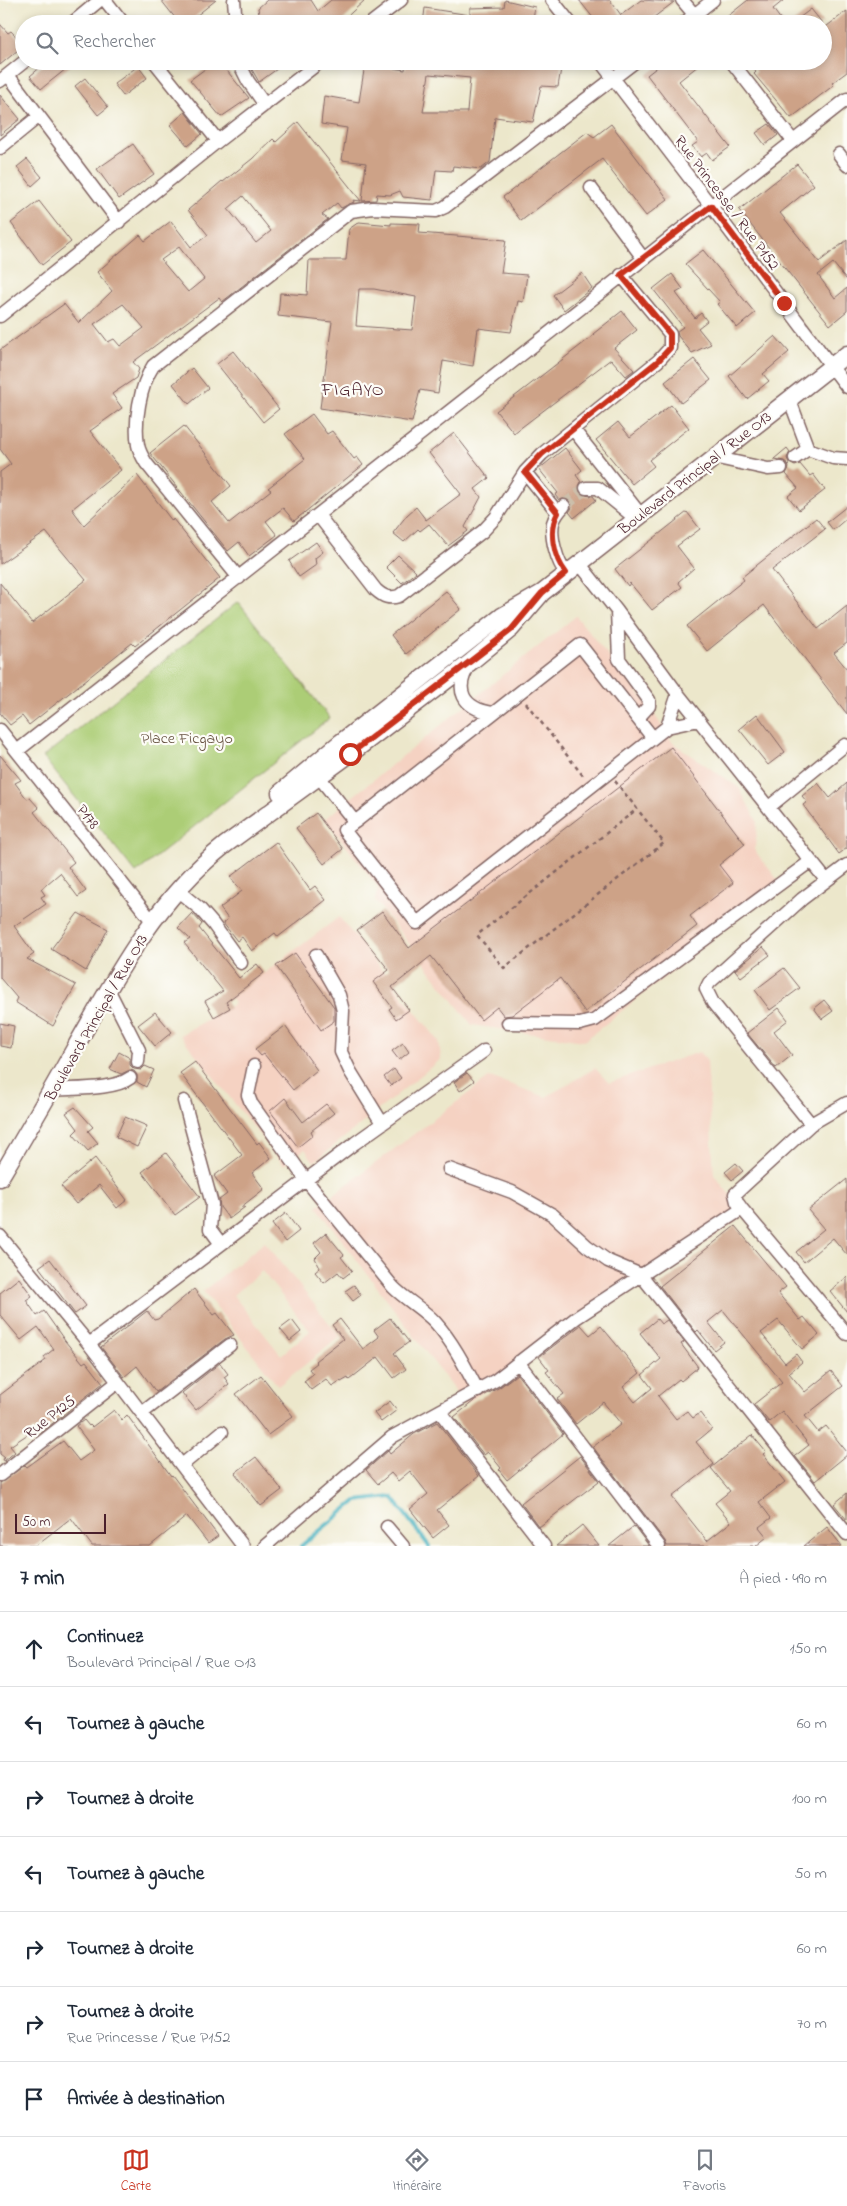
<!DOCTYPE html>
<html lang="fr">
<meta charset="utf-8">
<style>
body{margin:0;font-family:"Indie Flower",sans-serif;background:#f2f2f3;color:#1f2937}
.scale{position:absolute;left:15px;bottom:12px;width:91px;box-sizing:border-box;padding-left:5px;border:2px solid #4a1f2b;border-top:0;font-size:14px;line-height:18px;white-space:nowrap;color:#4a1f2b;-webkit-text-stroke:4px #fdfcf7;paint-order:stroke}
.stop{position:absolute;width:15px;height:15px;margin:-11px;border:4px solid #c8321e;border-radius:50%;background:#fff}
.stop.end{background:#c8321e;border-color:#fff;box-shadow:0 1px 5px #0008}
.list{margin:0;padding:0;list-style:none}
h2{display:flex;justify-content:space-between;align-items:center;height:65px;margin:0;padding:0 20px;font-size:21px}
h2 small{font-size:16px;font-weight:400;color:#747a83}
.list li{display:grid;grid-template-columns:32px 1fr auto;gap:15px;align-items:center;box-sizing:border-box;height:75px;padding:0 20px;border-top:1px solid #e0e1e3}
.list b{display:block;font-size:19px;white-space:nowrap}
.list p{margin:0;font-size:16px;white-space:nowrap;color:#747a83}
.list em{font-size:16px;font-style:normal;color:#747a83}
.icon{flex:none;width:28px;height:28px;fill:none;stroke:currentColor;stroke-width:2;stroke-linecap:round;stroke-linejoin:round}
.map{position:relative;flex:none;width:847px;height:1546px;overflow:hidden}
.search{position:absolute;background:#fff;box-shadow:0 2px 8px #0003;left:15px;right:15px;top:15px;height:55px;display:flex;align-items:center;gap:12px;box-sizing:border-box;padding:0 18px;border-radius:28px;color:#747a83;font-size:19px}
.sheet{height:590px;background:#fff}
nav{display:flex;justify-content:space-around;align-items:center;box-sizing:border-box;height:70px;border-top:1px solid #e0e1e3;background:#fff;font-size:14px;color:#747a83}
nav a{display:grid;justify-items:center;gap:2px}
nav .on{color:#c8321e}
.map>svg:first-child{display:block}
.built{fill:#f5d2c2;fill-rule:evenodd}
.green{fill:#accd76;stroke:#7b7650}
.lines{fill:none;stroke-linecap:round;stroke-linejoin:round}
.stream{stroke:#42b0bf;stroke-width:4}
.building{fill:#cda287;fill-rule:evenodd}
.minor-tunnel{stroke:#ccbfab;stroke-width:12;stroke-dasharray:12 6;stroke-linecap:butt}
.minor-casing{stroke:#836563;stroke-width:15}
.major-casing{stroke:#836563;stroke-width:19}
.path{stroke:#836563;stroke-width:2.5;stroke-dasharray:4 4;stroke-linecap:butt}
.minor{stroke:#fff;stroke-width:12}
.major{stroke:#fff;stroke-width:16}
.route{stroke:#c8321e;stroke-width:6}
.labels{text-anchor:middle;stroke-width:4.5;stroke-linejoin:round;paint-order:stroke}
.street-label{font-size:16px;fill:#4a1f2b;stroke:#fdfcf7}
.park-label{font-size:16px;fill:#675342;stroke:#fdfcf7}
.neighbourhood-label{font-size:18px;letter-spacing:1px;fill:#4a1f2b;stroke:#fdfcf7}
</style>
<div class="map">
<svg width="847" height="1546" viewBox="0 0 847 1546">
<rect width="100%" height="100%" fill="#fdfcf7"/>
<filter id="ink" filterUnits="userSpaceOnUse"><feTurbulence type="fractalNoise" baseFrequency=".02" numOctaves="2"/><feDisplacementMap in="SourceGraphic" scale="10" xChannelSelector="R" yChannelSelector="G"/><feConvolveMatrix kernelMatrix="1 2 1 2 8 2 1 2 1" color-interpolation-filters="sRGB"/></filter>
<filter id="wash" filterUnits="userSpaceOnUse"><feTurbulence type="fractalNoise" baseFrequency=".0096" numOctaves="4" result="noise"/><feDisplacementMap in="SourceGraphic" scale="20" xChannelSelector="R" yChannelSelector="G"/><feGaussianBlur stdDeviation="1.12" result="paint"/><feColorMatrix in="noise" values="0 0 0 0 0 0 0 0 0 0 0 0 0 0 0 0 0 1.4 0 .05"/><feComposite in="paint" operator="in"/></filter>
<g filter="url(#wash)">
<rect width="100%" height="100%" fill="#ece7cb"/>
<!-- built -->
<path class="built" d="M 576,616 L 649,706 L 672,742 L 739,788 L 757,821 L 755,851 L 781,884 L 584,1041 L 472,1025 L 375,900 L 378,887 L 325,819 Z
M 339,917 L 439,1041 L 441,1059 L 314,1162 L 305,1149 L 284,1165 L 180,1035 L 234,1004 L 231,998 Z
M 699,1052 L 707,1061 L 714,1175 L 746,1215 L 465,1404 L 317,1207 L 490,1077 L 546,1097 L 595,1068 L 609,1083 Z
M 265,1242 L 340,1337 L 278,1386 L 203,1291 ZM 262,1271 L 310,1331 L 281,1355 L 233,1295 Z"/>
<!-- green -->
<path class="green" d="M 238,602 L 330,718 L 136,873 L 43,757 Z"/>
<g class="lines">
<!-- stream -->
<path class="stream" d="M 301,1546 L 356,1501 L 392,1497 L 429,1546"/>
</g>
<g id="blocks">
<!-- building -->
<path class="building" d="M 161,0 L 216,0 L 186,24 L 180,24 Z
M 267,0 L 311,0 L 318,11 L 331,0 L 365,0 L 339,24 L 267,24 L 259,14 L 258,8 Z
M 505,0 L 535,7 L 532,24 L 423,24 L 425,8 L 470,15 L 470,8 L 504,7 Z
M 579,0 L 610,0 L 621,15 L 641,0 L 674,2 L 645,24 L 598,24 Z
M 748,0 L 784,0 L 773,9 L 784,24 L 718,24 Z
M 811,9 L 823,24 L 791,24 Z
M 847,11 L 847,72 L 832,83 L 834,85 L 791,118 L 754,74 L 756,72 L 748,61 L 823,61 L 823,29 Z
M 0,24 L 8,33 L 11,31 L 24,45 L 0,65 Z
M 48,61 L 76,61 L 41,89 L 30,76 Z
M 205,61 L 219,61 L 249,98 L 221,117 L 190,80 L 209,66 Z
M 247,61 L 288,61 L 259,82 Z
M 406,61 L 554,61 L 562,62 L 558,87 L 541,86 L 533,122 L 495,117 L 490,162 L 481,169 L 453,166 L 452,171 L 436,170 L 432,200 L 403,197 L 400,191 L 390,195 L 377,194 L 376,200 L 362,201 L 366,163 L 342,160 L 347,128 L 321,124 L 324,96 L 359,102 L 365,64 L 405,70 ZM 429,74 L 470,78 L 467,112 L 423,112 Z
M 665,61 L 704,61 L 679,81 L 730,147 L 712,160 L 707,153 L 701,157 L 692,146 L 698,142 L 647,75 Z
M 138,66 L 147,78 L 123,96 L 114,84 Z
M 85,78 L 108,107 L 98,115 L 75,86 Z
M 0,95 L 20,119 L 0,135 Z
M 185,112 L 202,134 L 188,146 L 170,125 Z
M 298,122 L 361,201 L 353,200 L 354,202 L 341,208 L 337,203 L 322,215 L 328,219 L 222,302 L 219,298 L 133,362 L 139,369 L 136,378 L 112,394 L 122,408 L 90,431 L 121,470 L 72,509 L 84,525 L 137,475 L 172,521 L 173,519 L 220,578 L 135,646 L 132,643 L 29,725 L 22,716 L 10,725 L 0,713 L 0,583 L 32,623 L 86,580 L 46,532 L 0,564 L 0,472 L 11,464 L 0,449 L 0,350 L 64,304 L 79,323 L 112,291 L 97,272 L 140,235 L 145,241 L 171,221 L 191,247 L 208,235 L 188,210 L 222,181 L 223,182 L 252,159 L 273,139 L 276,142 ZM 243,196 L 271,231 L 256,243 L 228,209 ZM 179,247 L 204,279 L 188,292 L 161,260 ZM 123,304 L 144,328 L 120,346 L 114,339 L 108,342 L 94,324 Z
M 611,124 L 668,199 L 646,216 L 602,159 L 521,221 L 503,197 L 587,132 L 594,137 Z
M 769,124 L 778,135 L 765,145 L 756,133 Z
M 133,144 L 154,174 L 119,199 L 97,169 Z
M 27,159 L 42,177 L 32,186 L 17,167 Z
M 797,164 L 814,185 L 780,213 L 819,262 L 847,240 L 847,280 L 833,263 L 818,275 L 835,298 L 847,288 L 847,311 L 830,325 L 739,210 Z
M 39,201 L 71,242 L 42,265 L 11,223 Z
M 359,222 L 391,225 L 391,223 L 420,224 L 419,233 L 506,240 L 501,273 L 527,275 L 523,302 L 518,301 L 511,332 L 478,328 L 473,366 L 443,361 L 438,393 L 420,390 L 412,422 L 320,408 L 332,322 L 278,316 L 280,293 L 307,295 L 309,260 L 346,260 L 349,229 ZM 359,289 L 374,289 L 416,297 L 412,330 L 356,326 Z
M 703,250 L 755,313 L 737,328 L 717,304 L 720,302 L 685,264 Z
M 582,273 L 592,288 L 564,310 L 553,295 Z
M 672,274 L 683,289 L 676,293 L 695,318 L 701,313 L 707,321 L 698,328 L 711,344 L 692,353 L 678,336 L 677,331 L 683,327 L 653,289 Z
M 622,311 L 637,330 L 614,348 L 634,370 L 626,376 L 611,359 L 514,433 L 496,411 L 594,335 L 593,334 Z
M 775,336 L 789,352 L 763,374 L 769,381 L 747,399 L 729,376 Z
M 233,351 L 279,409 L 263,422 L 217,364 Z
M 694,359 L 711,380 L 681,403 L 665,382 Z
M 192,368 L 208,388 L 189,404 L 173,384 Z
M 671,405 L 689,428 L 649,460 L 654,466 L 632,484 L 596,440 L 618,422 L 630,437 Z
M 312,414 L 327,434 L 332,431 L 354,459 L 357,457 L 363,465 L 294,521 L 283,508 L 266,521 L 277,535 L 249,556 L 239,542 L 228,551 L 150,453 L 184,426 L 231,486 L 212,502 L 229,523 L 271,490 L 268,488 L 305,459 L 285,434 Z
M 454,433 L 489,478 L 475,489 L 481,497 L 465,527 L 468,531 L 448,546 L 429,524 L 420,531 L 418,529 L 404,542 L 393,533 L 407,515 L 416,507 L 426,520 L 461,494 L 429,453 Z
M 565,448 L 582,470 L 576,475 L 581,482 L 578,488 L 579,492 L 582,495 L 593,496 L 596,500 L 574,518 L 569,512 L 572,508 L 570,501 L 566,498 L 559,500 L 555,495 L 558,493 L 539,469 Z
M 787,448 L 790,452 L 787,458 L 789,463 L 795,466 L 800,464 L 810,476 L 813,474 L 825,490 L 799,510 L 788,496 L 798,488 L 786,474 L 789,468 L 788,464 L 784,461 L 774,459 Z
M 847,506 L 847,518 L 833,530 L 827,522 Z
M 687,512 L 700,529 L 677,546 L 694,568 L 678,582 L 682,587 L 652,610 L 630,583 L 628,586 L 615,569 Z
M 816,518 L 825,529 L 772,570 L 818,629 L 847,606 L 847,643 L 834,653 L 847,669 L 847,714 L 764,605 L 707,651 L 687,626 L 744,580 L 742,577 Z
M 316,542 L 323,552 L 315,558 L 316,565 L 299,577 L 289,561 Z
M 398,555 L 416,572 L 402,583 L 386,567 Z
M 446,591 L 461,609 L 406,654 L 391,635 Z
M 757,714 L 785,752 L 768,765 L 739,729 Z
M 671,747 L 745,844 L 719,865 L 733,883 L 690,916 L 697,926 L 585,1012 L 560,978 L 512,1015 L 504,1016 L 497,1007 L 481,1020 L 431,956 L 392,987 L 409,1010 L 396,1019 L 389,1009 L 392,1007 L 373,982 L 389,970 L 357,930 L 382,911 L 409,948 Z
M 0,755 L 21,780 L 15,783 L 27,799 L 30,798 L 39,808 L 34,812 L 74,862 L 68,867 L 86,891 L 78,897 L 60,873 L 41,889 L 45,895 L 41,897 L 46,904 L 14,926 L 34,954 L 27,959 L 76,985 L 53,1026 L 15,1002 L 17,998 L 0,978 Z
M 818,783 L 830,798 L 847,783 L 847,848 L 839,854 L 803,805 L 807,802 L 802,796 Z
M 316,813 L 343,849 L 324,864 L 296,828 Z
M 276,842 L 310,890 L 315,886 L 326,900 L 278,937 L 275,933 L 252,951 L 242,937 L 237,941 L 223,923 L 228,919 L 220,908 L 242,891 L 230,877 Z
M 78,913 L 108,929 L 86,971 L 51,949 Z
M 192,913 L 202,924 L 199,928 L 239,978 L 257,964 L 264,973 L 226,1002 L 230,1008 L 214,1017 L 205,1001 L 223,991 L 184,943 L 190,939 L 178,928 Z
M 763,947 L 770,955 L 741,977 L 735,970 Z
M 295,953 L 334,1007 L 334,1021 L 321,1030 L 276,966 Z
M 784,968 L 800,988 L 770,1010 L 755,990 Z
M 824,1000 L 833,1011 L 822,1019 L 814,1008 Z
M 779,1008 L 788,1020 L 774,1031 L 792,1055 L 776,1068 L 747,1033 Z
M 155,1012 L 172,1032 L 155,1046 L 138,1025 Z
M 0,1023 L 14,1026 L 11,1048 L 0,1046 Z
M 285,1026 L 317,1070 L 293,1090 L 264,1054 L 261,1056 L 255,1049 Z
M 403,1043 L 409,1052 L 399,1060 L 392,1051 Z
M 119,1052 L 130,1058 L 130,1065 L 134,1069 L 141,1070 L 145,1066 L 154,1070 L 146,1087 L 137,1082 L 137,1075 L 134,1071 L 130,1070 L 121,1074 L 110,1069 Z
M 195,1062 L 257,1144 L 259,1142 L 271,1158 L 252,1173 L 264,1189 L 241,1207 L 245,1207 L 229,1219 L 220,1207 L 219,1200 L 227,1194 L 214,1176 L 242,1155 L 180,1073 Z
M 394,1069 L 401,1078 L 391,1086 L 384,1077 Z
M 467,1073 L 474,1081 L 460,1091 L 454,1082 Z
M 285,1098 L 303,1122 L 326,1104 L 334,1113 L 311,1131 L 313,1135 L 298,1147 L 270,1111 Z
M 75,1107 L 93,1127 L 88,1131 L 98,1143 L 88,1151 L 73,1134 L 78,1129 L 66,1113 Z
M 125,1117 L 147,1126 L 137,1147 L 116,1137 Z
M 166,1153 L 200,1197 L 175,1215 L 142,1172 Z
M 95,1158 L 127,1200 L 117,1208 L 99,1185 L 76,1204 L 61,1186 Z
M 736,1163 L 743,1171 L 732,1180 L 725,1172 Z
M 847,1179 L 847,1255 L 833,1238 L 804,1262 L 796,1252 L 824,1229 L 808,1210 Z
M 286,1213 L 299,1231 L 285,1242 L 272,1224 Z
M 735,1226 L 786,1287 L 778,1293 L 800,1320 L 804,1317 L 819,1335 L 802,1349 L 778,1320 L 761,1333 L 785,1363 L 796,1354 L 802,1362 L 789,1373 L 805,1392 L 831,1371 L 843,1386 L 805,1416 L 818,1432 L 826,1426 L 847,1452 L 847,1455 L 815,1481 L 795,1456 L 809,1445 L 782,1411 L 769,1422 L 754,1404 L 782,1382 L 723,1310 L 708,1322 L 724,1342 L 714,1350 L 698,1330 L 696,1332 L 660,1286 Z
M 326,1233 L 344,1255 L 341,1257 L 352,1271 L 343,1278 L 338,1272 L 324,1283 L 315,1272 L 320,1268 L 315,1258 L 321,1252 L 314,1243 Z
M 50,1259 L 86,1306 L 75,1314 L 39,1267 Z
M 847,1277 L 847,1312 L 830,1291 Z
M 19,1278 L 32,1296 L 26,1300 L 37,1316 L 44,1311 L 65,1341 L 83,1363 L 86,1361 L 103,1383 L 38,1435 L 34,1430 L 10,1446 L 15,1452 L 4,1461 L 3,1459 L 5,1458 L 0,1454 L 0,1395 L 46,1360 L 44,1357 L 54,1349 L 38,1327 L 21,1340 L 0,1315 L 0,1293 Z
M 354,1285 L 361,1295 L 353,1301 L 345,1291 Z
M 194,1289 L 214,1315 L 217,1313 L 234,1335 L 225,1339 L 156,1392 L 137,1366 L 124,1377 L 101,1347 L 147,1311 L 154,1320 L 158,1319 Z
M 390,1318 L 409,1342 L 394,1353 L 406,1369 L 394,1378 L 378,1357 L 349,1380 L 348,1378 L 341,1382 L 340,1381 L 332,1386 L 326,1379 L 311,1390 L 304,1381 L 313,1374 L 309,1369 L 317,1363 L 315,1361 L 343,1339 L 332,1325 L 340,1319 L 363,1349 L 379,1337 L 374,1330 Z
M 657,1319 L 661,1324 L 667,1320 L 684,1342 L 681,1344 L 698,1367 L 681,1381 L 679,1379 L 658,1396 L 676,1419 L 687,1411 L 693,1418 L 700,1413 L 712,1429 L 696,1442 L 714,1464 L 672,1497 L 707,1541 L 731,1522 L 715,1503 L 730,1491 L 711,1468 L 752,1435 L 766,1452 L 763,1454 L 785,1482 L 759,1502 L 771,1518 L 759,1527 L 767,1537 L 756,1546 L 667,1546 L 665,1541 L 593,1447 L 621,1424 L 603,1402 L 576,1424 L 557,1399 L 564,1394 L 546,1372 L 549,1370 L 539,1357 L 581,1325 L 590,1335 L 601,1326 L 640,1373 L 623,1387 L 635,1402 L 652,1388 L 642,1375 L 661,1359 L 640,1333 Z
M 292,1320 L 301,1332 L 290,1341 L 280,1329 Z
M 220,1363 L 228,1374 L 224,1377 L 229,1384 L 196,1410 L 182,1393 Z
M 517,1374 L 563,1434 L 507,1480 L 499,1470 L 501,1468 L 488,1452 L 484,1455 L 454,1417 L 474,1401 L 500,1387 Z
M 261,1375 L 293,1416 L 268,1435 L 236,1394 Z
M 390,1401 L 397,1410 L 381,1422 L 374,1413 Z
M 114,1410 L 122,1420 L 127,1415 L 171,1476 L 172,1475 L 218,1536 L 208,1543 L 187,1516 L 150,1546 L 92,1546 L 71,1518 L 35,1546 L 0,1546 L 0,1483 L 25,1465 L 27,1467 L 63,1441 L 79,1461 L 94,1450 L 76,1426 L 84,1420 L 89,1426 L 90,1425 L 92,1427 Z
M 437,1422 L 479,1476 L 437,1510 L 449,1525 L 433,1538 L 410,1509 L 428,1494 L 410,1471 L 398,1481 L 391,1473 L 378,1484 L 366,1470 L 388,1451 L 390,1454 L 414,1434 Z
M 580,1456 L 599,1481 L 539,1527 L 521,1503 Z
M 256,1457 L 282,1490 L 261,1506 L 235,1473 Z
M 847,1493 L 847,1520 L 834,1504 Z
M 582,1525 L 599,1546 L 556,1546 Z
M 634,1526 L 649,1546 L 609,1546 Z
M 827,1527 L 842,1546 L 804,1546 Z"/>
</g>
</g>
<g filter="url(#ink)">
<use href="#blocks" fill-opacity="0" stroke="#836563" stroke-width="1"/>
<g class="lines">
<!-- minor-tunnel -->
<path class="minor-tunnel" d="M 564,506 L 586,488"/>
<!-- minor casing -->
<g class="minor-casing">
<path id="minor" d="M 105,0 L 124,24
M 234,0 L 236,24
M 552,0 L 571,24
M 682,0 L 702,24
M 71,24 L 100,0
M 370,24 L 401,0
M 683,24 L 713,0
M 154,61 L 218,141
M 238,61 L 248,81 L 265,105
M 600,61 L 711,206 L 847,387
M 731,61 L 793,141
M 8,75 L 119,222
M 0,81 L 25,61
M 0,148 L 38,117
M 839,154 L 847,165
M 591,188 L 643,258
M 0,316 L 218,141 L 321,61
M 789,398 L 808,449
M 573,429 L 640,514
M 713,457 L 768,469 L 781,468
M 795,458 L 808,449 L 833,458 L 847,459
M 525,472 L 558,513
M 586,488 L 598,488 L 635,518
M 564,506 C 559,511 555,516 553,523 C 550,537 557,562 566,573
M 318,515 L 376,590 C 384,597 389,599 399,596 L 483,531 L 496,517 L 525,472 L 542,454 L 658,361 L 670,348 L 670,334 L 621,275
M 579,563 L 617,611 L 678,694 L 826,880
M 239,578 L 146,463 C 143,458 139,451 138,445 C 134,422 140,386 153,366 L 351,211 L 373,208 L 436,211 L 445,207 L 636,61
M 617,611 L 619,659 L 649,700 L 649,706 L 638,718
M 470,664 C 453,690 463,708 492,713
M 667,727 L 678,694
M 0,730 L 152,921
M 17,751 L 847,99
M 319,777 L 355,822 L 344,830 L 417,923 L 667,727 L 699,720
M 769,807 L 845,745
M 355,822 L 580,645 L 653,738
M 177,890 L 199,908 L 213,924 L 241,963
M 316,955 L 339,995 L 343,1011 L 341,1052 L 350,1071 L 382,1123
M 108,989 L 139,1050 L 138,1062
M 508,1023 L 580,1024 L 595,1020 L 811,861
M 254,1066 L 248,1095 L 251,1103 L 306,1180 L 393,1287 C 406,1300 423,1309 435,1322 C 453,1342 466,1368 478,1391
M 52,1090 C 72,1088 114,1090 130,1078
M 184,1101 L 212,1204 L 210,1229 L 221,1244
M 847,1103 L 811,1124 L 735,1194 L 737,1202 L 742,1209 L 847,1334
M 811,1124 L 713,1003 L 706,989 L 709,983 L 802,899 L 847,865
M 449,1169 L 512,1192 L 553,1215 L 587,1246 L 608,1261 L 641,1275 L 847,1534
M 0,1236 L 89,1344 L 243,1546
M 89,1344 L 355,1143 L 484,1051
M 518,1362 L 659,1546
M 440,1412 L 544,1546
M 142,1413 L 230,1345
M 182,1465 L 222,1432
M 0,1475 L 118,1382
M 387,1527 L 403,1546
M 265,1546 L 392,1437 L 496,1380 L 576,1318 L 742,1209"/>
</g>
<!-- major casing -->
<g class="major-casing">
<path id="major" d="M 280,793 L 341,742 L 502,616 L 542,593 L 847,354
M 0,1178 C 26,1134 51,1091 76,1046 C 117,973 158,898 225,845 L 350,754 L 472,661 L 511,629 L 542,593"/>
</g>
<!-- path -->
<path class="path" d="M 526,703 L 584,777
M 615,781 L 664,843 L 504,968 L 477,935 L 637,809"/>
<!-- minor -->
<use href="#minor" class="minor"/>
<!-- major -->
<use href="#major" class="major"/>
</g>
</g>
<g class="lines" filter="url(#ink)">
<!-- route -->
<path class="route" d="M 350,754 L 511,630 L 542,593 L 566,573 C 554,558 548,530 558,513 L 525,472 L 542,454 L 658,361 L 670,348 L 670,334 L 621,275 L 711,206 L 784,303"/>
</g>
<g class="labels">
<!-- street labels -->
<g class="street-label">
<text transform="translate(728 202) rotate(53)" y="6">Rue Princesse / Rue P152</text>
<text transform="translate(694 472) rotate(-38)" y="6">Boulevard Principal / Rue O13</text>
<text transform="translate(89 816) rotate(52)" y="6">P178</text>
<text transform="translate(95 1017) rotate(-60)" y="6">Boulevard Principal / Rue O13</text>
<text transform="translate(49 1416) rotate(-38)" y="6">Rue P125</text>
</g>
<!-- park labels -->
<g class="park-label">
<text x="187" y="743">Place Ficgayo</text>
</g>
<!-- neighbourhood labels -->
<g class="neighbourhood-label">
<text x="353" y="395">FIGAYO</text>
</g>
</g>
</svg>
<div class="scale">50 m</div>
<div class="stop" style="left:350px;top:754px"></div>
<div class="stop end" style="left:784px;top:303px"></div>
<div class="search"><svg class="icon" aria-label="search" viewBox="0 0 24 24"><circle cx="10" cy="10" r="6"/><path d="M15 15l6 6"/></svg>Rechercher</div>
</div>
<section class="sheet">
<h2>7 min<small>À pied · 490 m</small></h2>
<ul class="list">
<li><svg class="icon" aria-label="ahead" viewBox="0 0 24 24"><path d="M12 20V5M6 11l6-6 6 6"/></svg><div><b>Continuez</b><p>Boulevard Principal / Rue O13</p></div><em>150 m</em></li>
<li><svg class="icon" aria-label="left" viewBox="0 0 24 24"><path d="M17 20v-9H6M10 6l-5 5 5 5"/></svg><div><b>Tournez à gauche</b></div><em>60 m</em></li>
<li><svg class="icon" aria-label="right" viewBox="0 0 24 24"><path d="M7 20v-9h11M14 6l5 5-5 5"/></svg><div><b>Tournez à droite</b></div><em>100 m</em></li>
<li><svg class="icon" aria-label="left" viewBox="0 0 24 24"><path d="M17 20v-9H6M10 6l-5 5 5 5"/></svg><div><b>Tournez à gauche</b></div><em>50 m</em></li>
<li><svg class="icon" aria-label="right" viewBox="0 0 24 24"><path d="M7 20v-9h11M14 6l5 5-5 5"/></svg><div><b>Tournez à droite</b></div><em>60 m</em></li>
<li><svg class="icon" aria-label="right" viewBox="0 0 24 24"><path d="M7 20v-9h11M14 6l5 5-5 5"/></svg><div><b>Tournez à droite</b><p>Rue Princesse / Rue P152</p></div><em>70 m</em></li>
<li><svg class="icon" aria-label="arrive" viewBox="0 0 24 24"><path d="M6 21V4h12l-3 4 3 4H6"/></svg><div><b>Arrivée à destination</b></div></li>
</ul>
</section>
<nav>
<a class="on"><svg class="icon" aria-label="map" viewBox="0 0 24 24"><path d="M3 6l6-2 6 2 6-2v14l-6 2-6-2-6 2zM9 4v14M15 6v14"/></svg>Carte</a>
<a><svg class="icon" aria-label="directions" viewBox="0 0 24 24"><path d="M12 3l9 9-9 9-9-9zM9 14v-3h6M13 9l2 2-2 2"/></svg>Itinéraire</a>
<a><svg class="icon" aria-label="saved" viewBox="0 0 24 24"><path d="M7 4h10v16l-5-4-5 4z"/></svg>Favoris</a>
</nav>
